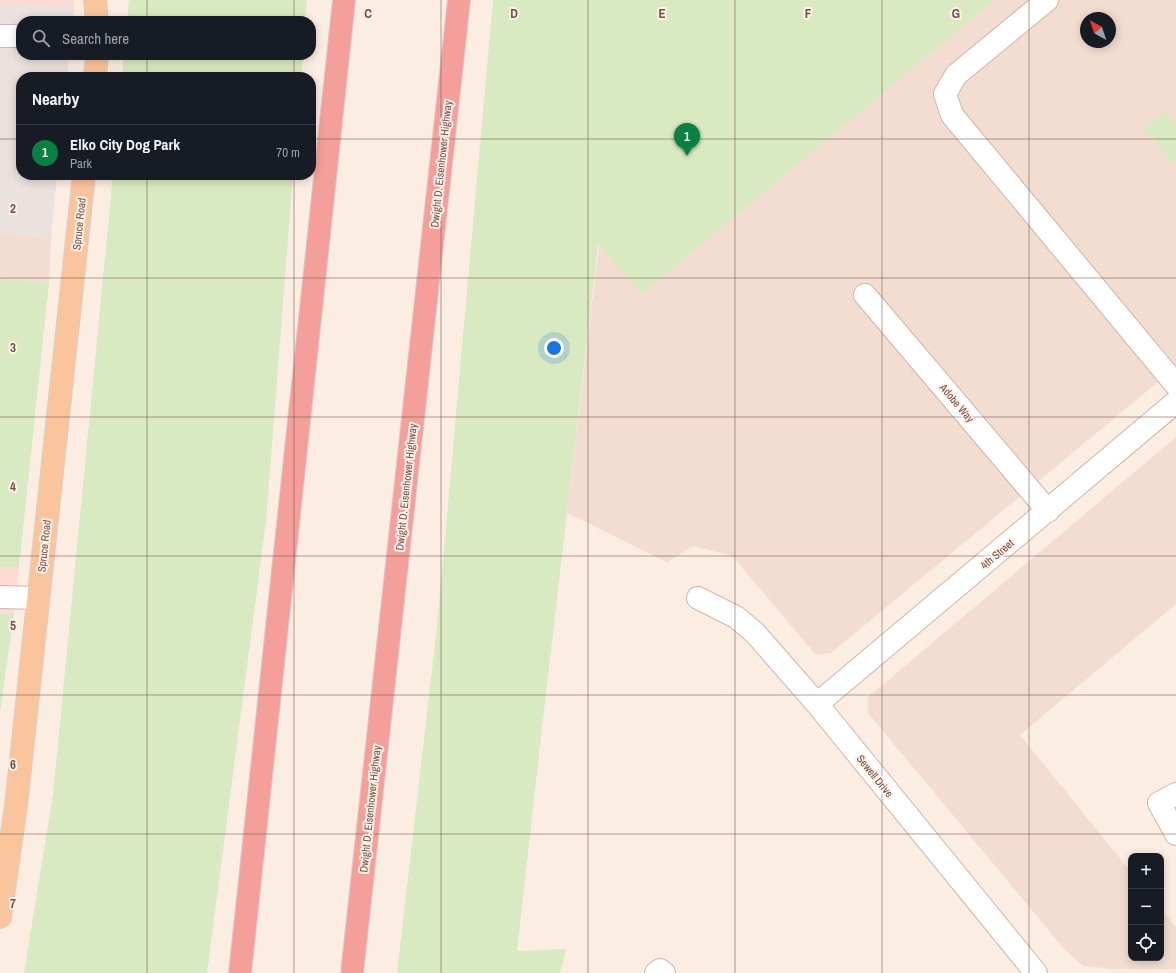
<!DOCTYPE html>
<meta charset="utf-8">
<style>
body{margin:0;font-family:"Archivo Narrow",sans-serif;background:#242831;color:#f1f3f6}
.controls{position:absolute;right:12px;bottom:12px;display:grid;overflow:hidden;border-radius:8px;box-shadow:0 2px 10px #0003}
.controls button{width:36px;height:36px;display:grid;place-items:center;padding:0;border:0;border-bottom:1px solid #363941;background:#171b24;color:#f1f3f6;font:20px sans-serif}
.compass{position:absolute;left:1080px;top:12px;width:36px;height:36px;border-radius:50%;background:#171b24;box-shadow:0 2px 10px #0003;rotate:320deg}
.you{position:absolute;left:554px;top:348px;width:14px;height:14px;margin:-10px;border:3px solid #fff;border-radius:50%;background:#1a73e8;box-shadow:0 0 0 6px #1a73e833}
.badge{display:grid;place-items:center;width:26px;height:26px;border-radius:50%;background:#0b8043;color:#fff;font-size:13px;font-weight:700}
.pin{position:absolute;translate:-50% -33px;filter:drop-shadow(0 1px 2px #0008)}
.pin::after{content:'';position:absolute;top:21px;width:14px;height:12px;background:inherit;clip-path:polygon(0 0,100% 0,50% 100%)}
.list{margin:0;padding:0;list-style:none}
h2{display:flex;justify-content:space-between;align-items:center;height:52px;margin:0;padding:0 16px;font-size:17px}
h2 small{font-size:13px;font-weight:400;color:#9ea1a6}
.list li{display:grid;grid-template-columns:26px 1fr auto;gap:12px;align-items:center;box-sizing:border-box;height:56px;padding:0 16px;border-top:1px solid #363941}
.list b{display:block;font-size:15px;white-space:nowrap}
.list p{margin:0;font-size:13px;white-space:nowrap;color:#9ea1a6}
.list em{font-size:13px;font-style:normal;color:#9ea1a6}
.icon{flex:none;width:22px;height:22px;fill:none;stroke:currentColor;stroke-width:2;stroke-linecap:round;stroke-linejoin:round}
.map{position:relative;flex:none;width:1176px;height:973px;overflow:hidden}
.search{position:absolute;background:#171b24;box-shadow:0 2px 10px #0003;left:16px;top:16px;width:300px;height:44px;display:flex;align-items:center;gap:10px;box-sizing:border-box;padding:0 14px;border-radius:16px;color:#9ea1a6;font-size:15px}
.panel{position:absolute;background:#171b24;box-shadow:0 2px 10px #0003;left:16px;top:72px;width:300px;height:108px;border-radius:16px}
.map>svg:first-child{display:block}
.residential{fill:#f3ddd1;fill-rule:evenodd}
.commercial{fill:#fcdad6}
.industrial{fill:#ebe1dd}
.green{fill:#d9e9c1}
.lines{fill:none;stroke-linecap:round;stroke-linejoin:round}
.minor-casing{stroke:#cfb5ac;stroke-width:24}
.major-casing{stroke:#d8cecc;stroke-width:24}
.highway-casing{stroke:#d8cecc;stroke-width:24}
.minor{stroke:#fff;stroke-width:22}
.major{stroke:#fac49c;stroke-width:22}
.highway{stroke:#f59f9a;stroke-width:22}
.grid{fill:none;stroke:#735049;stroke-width:1;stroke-opacity:0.55}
.labels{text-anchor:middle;stroke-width:4;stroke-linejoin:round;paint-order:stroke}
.street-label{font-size:11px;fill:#735049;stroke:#fff1e8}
.grid-label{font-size:13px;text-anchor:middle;font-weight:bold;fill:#735049;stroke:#fff1e8;stroke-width:4;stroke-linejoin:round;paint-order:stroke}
</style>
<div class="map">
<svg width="1176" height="973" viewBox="0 0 1176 973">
<rect width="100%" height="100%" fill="#fcede2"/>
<!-- residential -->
<path class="residential" d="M 995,0 L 1176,0 L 1176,367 L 831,653 L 816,655 L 732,556 L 694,546 L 667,562 L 567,513 L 599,244 L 642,294 ZM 1086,18 L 1110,18 L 1110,42 L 1086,42 Z
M 0,233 L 51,238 L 49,283 L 0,278 Z
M 1176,437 L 1176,604 L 1020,735 L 1131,872 L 1131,958 L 1161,958 L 1161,909 L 1176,927 L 1176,969 L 1112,969 L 1083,966 L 1065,950 L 868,713 L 868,697 Z"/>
<!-- commercial -->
<path class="commercial" d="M 0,0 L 74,0 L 73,21 L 63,21 L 0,14 Z
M 0,567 L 19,567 L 14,613 L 0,614 Z"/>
<!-- industrial -->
<path class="industrial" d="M 0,4 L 74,7 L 72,21 L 21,21 L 21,55 L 69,55 L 67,77 L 21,77 L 21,175 L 57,175 L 51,238 L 0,233 Z"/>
<!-- green -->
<path class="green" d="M 129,0 L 307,0 L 305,21 L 127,21 Z
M 493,0 L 995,0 L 642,294 L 598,244 L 542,728 L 517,951 L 566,949 L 560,973 L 397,973 L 437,627 Z
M 124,55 L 303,55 L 301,77 L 122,77 Z
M 1165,111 L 1176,124 L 1176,166 L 1144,129 Z
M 113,175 L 293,175 L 266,521 L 207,973 L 24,973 L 53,795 Z
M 0,278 L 49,283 L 19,567 L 0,567 Z
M 14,613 L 0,713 L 0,614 Z"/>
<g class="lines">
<!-- minor casing -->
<g class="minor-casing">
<path id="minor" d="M 1047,0 L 956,75 L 945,94 L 952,115 L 1176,385
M 0,36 L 21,36
M 865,295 L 1048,511
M 0,597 L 38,598
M 698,598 L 736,617 L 755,633 L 817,704 L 1036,973
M 817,704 L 1176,402
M 1176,794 L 1159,803 L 1176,834
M 656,973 L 660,970 L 664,973"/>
</g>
<!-- major casing -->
<g class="major-casing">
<path id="major" d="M 95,0 L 97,21
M 95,77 L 97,55
M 0,917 L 16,806 L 84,175"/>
</g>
<!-- highway casing -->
<g class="highway-casing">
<path id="highway" d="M 240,973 L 344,0
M 352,973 L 459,0"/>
</g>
<!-- minor -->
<use href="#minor" class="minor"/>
<!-- major -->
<use href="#major" class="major"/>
<!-- highway -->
<use href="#highway" class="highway"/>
</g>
<!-- grid -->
<path class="grid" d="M 147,0 L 147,21M 294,0 L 294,21M 441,0 L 441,973M 588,0 L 588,973M 735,0 L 735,973M 882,0 L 882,973M 1029,0 L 1029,973M 147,55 L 147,77M 294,55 L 294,77M 0,139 L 21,139M 311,139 L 1176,139M 147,175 L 147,973M 294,175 L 294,973M 0,278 L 1176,278M 0,417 L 1176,417M 0,556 L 1176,556M 0,695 L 1176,695M 0,834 L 1176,834"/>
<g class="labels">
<!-- street labels -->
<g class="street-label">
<text transform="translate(441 164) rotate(-84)" y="4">Dwight D. Eisenhower Highway</text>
<text transform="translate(79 224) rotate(-84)" y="4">Spruce Road</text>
<text transform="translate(957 403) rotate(50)" y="4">Adobe Way</text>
<text transform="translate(406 487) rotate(-84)" y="4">Dwight D. Eisenhower Highway</text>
<text transform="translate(44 546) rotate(-84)" y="4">Spruce Road</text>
<text transform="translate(997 554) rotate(-40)" y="4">4th Street</text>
<text transform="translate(875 776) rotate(51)" y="4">Sewell Drive</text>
<text transform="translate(370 809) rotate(-84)" y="4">Dwight D. Eisenhower Highway</text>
</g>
</g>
<g class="grid-label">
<text x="368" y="18">C</text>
<text x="514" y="18">D</text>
<text x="662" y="18">E</text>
<text x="808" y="18">F</text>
<text x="956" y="18">G</text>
<text x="13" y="213">2</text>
<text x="13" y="352">3</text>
<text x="13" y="491">4</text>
<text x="13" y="630">5</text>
<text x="13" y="769">6</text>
<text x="13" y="908">7</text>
</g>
</svg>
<div class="controls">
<button>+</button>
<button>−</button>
<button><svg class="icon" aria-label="locate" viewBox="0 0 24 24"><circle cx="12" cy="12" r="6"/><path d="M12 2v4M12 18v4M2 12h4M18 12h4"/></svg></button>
</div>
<svg class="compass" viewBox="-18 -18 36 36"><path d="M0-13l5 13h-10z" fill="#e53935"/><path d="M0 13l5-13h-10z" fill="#9ea1a6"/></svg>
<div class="you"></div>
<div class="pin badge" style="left:687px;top:156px">1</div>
<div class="search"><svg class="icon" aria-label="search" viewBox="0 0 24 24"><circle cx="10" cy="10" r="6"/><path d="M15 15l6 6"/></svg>Search here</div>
<section class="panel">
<h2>Nearby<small></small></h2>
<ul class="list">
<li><span class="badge">1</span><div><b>Elko City Dog Park</b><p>Park</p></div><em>70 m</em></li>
</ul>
</section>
</div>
